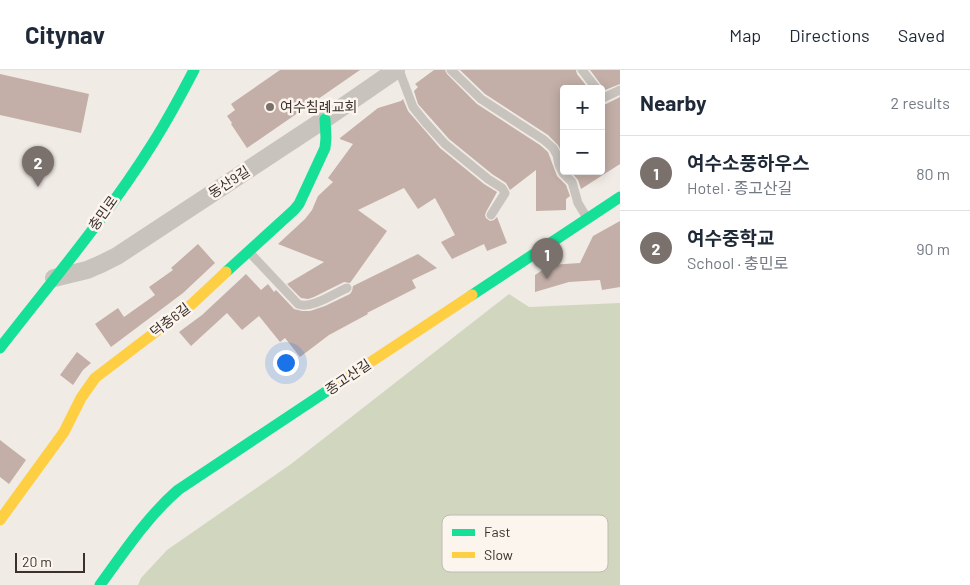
<!DOCTYPE html>
<meta charset="utf-8">
<style>
body{margin:0;font-family:Barlow,"Noto Sans KR",sans-serif;background:#f2f2f3;color:#1f2937}
.controls{position:absolute;right:15px;top:15px;display:grid;overflow:hidden;border-radius:5px;box-shadow:0 2px 12px #0003}
.controls button{width:45px;height:45px;display:grid;place-items:center;padding:0;border:0;border-bottom:1px solid #e0e1e3;background:#fff;color:#1f2937;font:25px sans-serif}
.scale{position:absolute;left:15px;bottom:12px;width:70px;box-sizing:border-box;padding-left:5px;border:2px solid #3b302b;border-top:0;font-size:14px;line-height:18px;white-space:nowrap;color:#3b302b;-webkit-text-stroke:4px #fbf5ee;paint-order:stroke}
.you{position:absolute;left:285px;top:292px;width:18px;height:18px;margin:-12px;border:4px solid #fff;border-radius:50%;background:#1a73e8;box-shadow:0 0 0 8px #1a73e833}
.badge{display:grid;place-items:center;width:32px;height:32px;border-radius:50%;background:#7a716c;color:#fff;font-size:16px;font-weight:700}
.pin{position:absolute;translate:-50% -41px;filter:drop-shadow(0 1px 2px #0008)}
.pin::after{content:'';position:absolute;top:26px;width:18px;height:15px;background:inherit;clip-path:polygon(0 0,100% 0,50% 100%)}
.list{margin:0;padding:0;list-style:none}
h2{display:flex;justify-content:space-between;align-items:center;height:65px;margin:0;padding:0 20px;font-size:21px}
h2 small{font-size:16px;font-weight:400;color:#747a83}
.list li{display:grid;grid-template-columns:32px 1fr auto;gap:15px;align-items:center;box-sizing:border-box;height:75px;padding:0 20px;border-top:1px solid #e0e1e3}
.list b{display:block;font-size:19px;white-space:nowrap}
.list p{margin:0;font-size:16px;white-space:nowrap;color:#747a83}
.list em{font-size:16px;font-style:normal;color:#747a83}
.map{position:relative;flex:none;width:620px;height:515px;overflow:hidden}
header{display:flex;align-items:center;gap:30px;box-sizing:border-box;height:70px;padding:0 25px;background:#fff;border-bottom:1px solid #e0e1e3}
header strong{font-size:24px}
nav{display:flex;gap:28px;margin-inline-start:auto;font-size:18px}
main{display:flex}
aside{flex:1;background:#fff}
.map>svg:first-child{display:block}
.green{fill:#d1d6bf}
.building{fill:#c3afa7}
.lines{fill:none;stroke-linecap:round;stroke-linejoin:round}
.lane{stroke:#c9c3be;stroke-width:9}
.street{stroke:#c9c3be;stroke-width:18}
.fast{stroke:#16e098;stroke-width:11}
.slow{stroke:#ffcf43;stroke-width:11}
.poi-dot{fill:#7a716c;stroke:#fbf5ee;stroke-width:2}
.labels{text-anchor:middle;stroke-width:5;stroke-linejoin:round;paint-order:stroke}
.poi-label{font-size:14px;fill:#3b302b;stroke:#fbf5ee;text-anchor:start}
.street-label{font-size:14px;fill:#3b302b;stroke:#fbf5ee}
.key{fill:#fbf5ee;stroke:#c1bab4;stroke-width:1}
.key-label{font-size:14px;fill:#3b302b}
</style>
<header>
<strong>Citynav</strong>
<nav><a>Map</a><a>Directions</a><a>Saved</a></nav>
</header>
<main>
<div class="map">
<svg width="620" height="515" viewBox="0 0 620 515">
<rect width="100%" height="100%" fill="#f0ebe5"/>
<!-- green -->
<path class="green" d="M 509,224 L 529,237 L 620,233 L 620,515 L 138,515 L 141,508 L 167,480 L 291,394 Z"/>
<!-- building -->
<path class="building" d="M 280,0 L 360,0 L 247,78 L 231,54 L 232,53 L 227,46 L 235,40 L 231,34 Z
M 434,0 L 445,0 L 447,4 L 477,34 L 540,75 L 548,82 L 557,106 L 566,115 L 570,126 L 566,129 L 566,140 L 536,141 L 536,100 L 510,120 L 506,113 L 492,104 L 449,69 L 418,34 L 414,21 L 418,17 L 415,14 Z
M 460,0 L 576,0 L 577,4 L 589,19 L 564,19 L 564,87 L 558,75 L 548,65 L 485,24 Z
M 590,0 L 620,0 L 620,14 L 605,20 Z
M 0,4 L 89,24 L 81,63 L 0,45 Z
M 620,27 L 620,94 L 581,119 L 578,110 L 570,101 L 601,101 L 601,34 L 606,34 Z
M 403,29 L 408,41 L 440,78 L 484,114 L 497,122 L 486,142 L 485,145 L 486,148 L 490,151 L 494,150 L 497,147 L 507,173 L 487,181 L 484,174 L 452,189 L 441,172 L 455,165 L 435,128 L 418,139 L 404,118 L 358,140 L 387,161 L 350,213 L 344,212 L 314,227 L 308,229 L 301,228 L 287,214 L 324,192 L 278,174 L 305,149 L 312,140 L 318,126 L 333,112 L 328,108 L 353,74 L 340,69 L 340,68 L 378,38 L 401,31 Z
M 620,151 L 620,217 L 602,220 L 600,210 L 569,212 L 535,222 L 535,205 L 550,195 L 580,193 L 593,166 Z
M 198,174 L 215,193 L 183,223 L 111,277 L 95,254 L 118,238 L 124,247 L 155,225 L 149,217 L 173,200 L 171,198 Z
M 418,184 L 437,198 L 412,210 L 416,218 L 367,243 L 368,244 L 329,265 L 300,287 L 285,268 L 280,272 L 259,246 L 242,260 L 227,243 L 191,276 L 179,262 L 202,245 L 246,204 L 261,220 L 268,214 L 274,222 L 276,220 L 294,239 L 302,241 L 310,241 L 325,236 L 350,224 L 352,221 L 353,216 Z
M 77,282 L 91,293 L 83,300 L 73,315 L 60,305 Z
M 0,370 L 26,390 L 9,414 L 0,407 Z"/>
<g class="lines">
<!-- lane -->
<path class="lane" d="M 399,0 L 413,37 L 425,52 L 445,74 L 488,109 L 502,118 L 505,123 L 491,145
M 451,0 L 481,29 L 544,70 L 553,78 L 557,85 L 559,95 L 563,103 L 572,112 L 578,133 L 587,148
M 582,0 L 597,19
M 601,25 L 603,28 L 620,20
M 249,182 L 298,234 C 310,240 335,223 347,218"/>
<!-- street -->
<path class="street" d="M 54,208 L 87,200 L 101,194 L 117,186 L 325,49 L 396,0"/>
<!-- fast -->
<path class="fast" d="M 226,202 L 294,140 L 299,134 L 325,78 L 326,68 L 325,49
M 472,225 L 620,127
M 0,278 C 52,211 108,145 153,73 C 168,49 181,25 194,0
M 100,515 C 124,482 147,447 178,420 L 333,317"/>
<!-- slow -->
<path class="slow" d="M 333,317 L 472,225
M 0,450 L 64,362 L 81,328 L 95,308 L 192,234 L 226,202"/>
</g>
<!-- markers -->
<circle class="poi-dot" cx="270" cy="37" r="5"/>
<g class="labels">
<!-- poi labels -->
<g class="poi-label">
<text x="280" y="42">여수침례교회</text>
</g>
<!-- street labels -->
<g class="street-label">
<text transform="translate(229 112) rotate(-33)" y="5">동산9길</text>
<text transform="translate(103 143) rotate(-54)" y="5">충민로</text>
<text transform="translate(170 250) rotate(-37)" y="5">덕충6길</text>
<text transform="translate(348 307) rotate(-34)" y="5">종고산길</text>
</g>
</g>
<!-- legend -->
<rect x="442" y="445" width="166" height="57" rx="8" class="key"/>
<rect x="452" y="459" width="23" height="7" fill="#16e098"/>
<rect x="452" y="482" width="23" height="6" fill="#ffcf43"/>
<g class="key-label">
<text x="484" y="467">Fast</text>
<text x="484" y="490">Slow</text>
</g>
</svg>
<div class="controls">
<button>+</button>
<button>−</button>
</div>
<div class="scale">20 m</div>
<div class="you"></div>
<div class="pin badge" style="left:547px;top:209px">1</div>
<div class="pin badge" style="left:38px;top:117px">2</div>
</div>
<aside>
<h2>Nearby<small>2 results</small></h2>
<ul class="list">
<li><span class="badge">1</span><div><b>여수소풍하우스</b><p>Hotel · 종고산길</p></div><em>80 m</em></li>
<li><span class="badge">2</span><div><b>여수중학교</b><p>School · 충민로</p></div><em>90 m</em></li>
</ul>
</aside>
</main>
